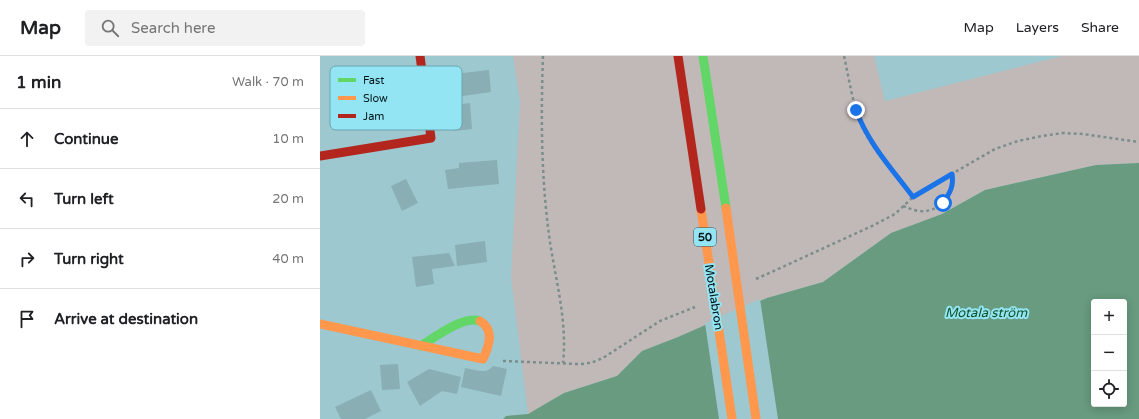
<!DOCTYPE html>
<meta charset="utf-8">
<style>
body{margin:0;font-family:"Varela Round",sans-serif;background:#f2f2f2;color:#202124}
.controls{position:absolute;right:12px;bottom:12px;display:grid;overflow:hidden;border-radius:4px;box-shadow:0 2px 10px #0003}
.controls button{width:36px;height:36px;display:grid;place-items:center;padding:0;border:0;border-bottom:1px solid #e0e0e0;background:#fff;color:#202124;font:20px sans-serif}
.stop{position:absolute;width:12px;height:12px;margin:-9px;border:3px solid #1a73e8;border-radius:50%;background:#fff}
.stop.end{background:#1a73e8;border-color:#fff;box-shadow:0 1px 4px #0008}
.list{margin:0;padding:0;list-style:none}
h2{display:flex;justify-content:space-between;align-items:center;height:52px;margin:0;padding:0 16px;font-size:17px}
h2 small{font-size:13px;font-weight:400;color:#757577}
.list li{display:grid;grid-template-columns:26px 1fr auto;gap:12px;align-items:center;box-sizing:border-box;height:60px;padding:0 16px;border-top:1px solid #e0e0e0}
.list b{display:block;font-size:15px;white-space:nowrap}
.list em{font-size:13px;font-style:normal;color:#757577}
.icon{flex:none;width:22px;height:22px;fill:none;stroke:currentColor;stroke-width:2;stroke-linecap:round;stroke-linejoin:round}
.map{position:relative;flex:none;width:819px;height:363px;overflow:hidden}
header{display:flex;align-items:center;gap:24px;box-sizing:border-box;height:56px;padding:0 20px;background:#fff;border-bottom:1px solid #e0e0e0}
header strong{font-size:19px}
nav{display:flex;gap:22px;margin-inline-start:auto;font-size:14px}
.search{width:280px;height:36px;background:#f2f2f2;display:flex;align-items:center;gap:10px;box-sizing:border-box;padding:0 14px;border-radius:4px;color:#757577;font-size:15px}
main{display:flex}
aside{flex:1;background:#fff}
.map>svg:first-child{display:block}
.green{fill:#c1b9b7}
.water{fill:#689b7f;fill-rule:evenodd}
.pier{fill:#9dc8cf}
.building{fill:#89aeb4}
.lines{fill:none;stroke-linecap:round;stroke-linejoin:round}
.path{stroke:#7c8e8c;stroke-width:2.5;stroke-dasharray:3 3;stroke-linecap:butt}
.fast{stroke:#63d668;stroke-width:9}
.slow{stroke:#ff974d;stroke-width:9}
.jam{stroke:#b3261e;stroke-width:9}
.fast-bridge{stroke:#63d668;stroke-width:9}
.slow-bridge{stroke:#ff974d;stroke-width:9}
.jam-bridge{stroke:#b3261e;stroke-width:9}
.route{stroke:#1a73e8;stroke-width:5}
.labels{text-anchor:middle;stroke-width:4;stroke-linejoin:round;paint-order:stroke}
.shield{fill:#94e5f3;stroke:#2c535a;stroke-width:1}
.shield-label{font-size:11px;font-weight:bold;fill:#001418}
.street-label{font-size:12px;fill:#001418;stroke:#94e5f3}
.water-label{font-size:13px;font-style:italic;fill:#105126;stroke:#94e5f3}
.key{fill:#94e5f3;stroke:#68a6b1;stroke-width:1}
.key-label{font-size:11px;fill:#001418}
</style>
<header>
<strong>Map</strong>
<div class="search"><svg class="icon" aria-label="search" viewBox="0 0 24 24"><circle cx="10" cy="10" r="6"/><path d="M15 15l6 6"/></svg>Search here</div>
<nav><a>Map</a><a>Layers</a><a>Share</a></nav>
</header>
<main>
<aside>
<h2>1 min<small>Walk · 70 m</small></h2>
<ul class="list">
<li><svg class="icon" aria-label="ahead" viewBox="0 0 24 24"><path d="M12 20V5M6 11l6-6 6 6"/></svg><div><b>Continue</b></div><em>10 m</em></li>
<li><svg class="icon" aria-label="left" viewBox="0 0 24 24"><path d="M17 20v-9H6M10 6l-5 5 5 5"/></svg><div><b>Turn left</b></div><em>20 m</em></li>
<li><svg class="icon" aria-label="right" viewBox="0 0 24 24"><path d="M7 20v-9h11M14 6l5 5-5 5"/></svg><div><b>Turn right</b></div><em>40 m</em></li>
<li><svg class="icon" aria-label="arrive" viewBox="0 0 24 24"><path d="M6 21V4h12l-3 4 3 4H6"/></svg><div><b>Arrive at destination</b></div></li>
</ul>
</aside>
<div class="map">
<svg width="819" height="363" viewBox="0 0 819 363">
<rect width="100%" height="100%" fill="#9dc8cf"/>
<!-- green -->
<path class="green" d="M 193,0 L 554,0 L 565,45 L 742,0 L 819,0 L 819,107 L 776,109 L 665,134 L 622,158 L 571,177 L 503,226 L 447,242 L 358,281 L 322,295 L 297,320 L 244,337 L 208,358 L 191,221 L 200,46 Z"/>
<!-- water -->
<path class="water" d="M 819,107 L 819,363 L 183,363 L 186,360 L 208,358 L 244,337 L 297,320 L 322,295 L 358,281 L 447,242 L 503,226 L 571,177 L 622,158 L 665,134 L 776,109 ZM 774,246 L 804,246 L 804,348 L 774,348 Z"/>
<!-- pier -->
<path class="pier" d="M 440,243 L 458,363 L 399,363 L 385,267 Z"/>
<!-- building -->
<path class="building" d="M 169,14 L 171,36 L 136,41 L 134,18 Z
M 150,47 L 152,73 L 134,75 L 132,49 Z
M 177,104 L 179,128 L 128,133 L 125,114 L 139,112 L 139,107 Z
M 86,123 L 98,147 L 82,155 L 71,130 Z
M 165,185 L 167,206 L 137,210 L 135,189 Z
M 129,197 L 135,210 L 112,213 L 114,228 L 96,231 L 92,201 Z
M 78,308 L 80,333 L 62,334 L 60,309 Z
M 173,310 L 187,313 L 181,340 L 141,331 L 145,312 L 160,315 L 166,315 L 170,313 Z
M 109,313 L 141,321 L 137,338 L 122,335 L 100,350 L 87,326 Z
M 51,334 L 61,355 L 45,363 L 21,363 L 15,351 Z"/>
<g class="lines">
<!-- path -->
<path class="path" d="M 223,0 C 221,57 221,114 228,171 C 233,216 248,261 243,307
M 524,0 C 529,22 532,45 540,66 C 551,93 575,118 593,141
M 583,150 C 588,152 593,154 599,155 C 621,157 635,138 632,118
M 436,223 L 552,170 L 575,158 L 593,141 L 642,112 L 675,93 L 698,85 L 722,80 L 743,77 L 763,78 L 819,86
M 183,305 L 257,308 C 268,308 276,306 286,300 L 340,265 L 375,251"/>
<!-- fast -->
<path class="fast" d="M 101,290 C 115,281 144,259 160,265"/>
<!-- slow -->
<path class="slow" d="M 0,268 L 163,303 C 169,290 175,274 160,265"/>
<!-- jam -->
<path class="jam" d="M 0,100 L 111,82 L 100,0"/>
<!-- fast-bridge -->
<path class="fast-bridge" d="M 383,0 L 406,152"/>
<!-- slow-bridge -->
<path class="slow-bridge" d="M 406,152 L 436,363
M 381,153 L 412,363"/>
<!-- jam-bridge -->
<path class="jam-bridge" d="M 358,0 L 381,153"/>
</g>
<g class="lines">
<!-- route -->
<path class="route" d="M 536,54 C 548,87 572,113 593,141 L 632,118 C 634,130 630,137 623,147"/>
</g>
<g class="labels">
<!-- shield labels -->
<rect class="shield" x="374" y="172" width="22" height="18" rx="3"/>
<g class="shield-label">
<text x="385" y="185">50</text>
</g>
<!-- street labels -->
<g class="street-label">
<text transform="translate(394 241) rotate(81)" y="4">Motalabron</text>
</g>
<!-- water labels -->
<g class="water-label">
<text x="666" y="261">Motala ström</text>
</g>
</g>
<!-- legend -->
<rect x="10" y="10" width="132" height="64" rx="6" class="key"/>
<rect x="18" y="22" width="18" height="4" fill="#63d668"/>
<rect x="18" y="40" width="18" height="4" fill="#ff974d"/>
<rect x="18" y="58" width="18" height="4" fill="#b3261e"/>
<g class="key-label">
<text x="43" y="28">Fast</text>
<text x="43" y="46">Slow</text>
<text x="43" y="64">Jam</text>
</g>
</svg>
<div class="controls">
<button>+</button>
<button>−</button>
<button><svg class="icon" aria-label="locate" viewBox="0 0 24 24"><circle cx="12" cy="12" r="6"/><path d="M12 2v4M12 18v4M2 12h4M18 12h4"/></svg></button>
</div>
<div class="stop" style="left:623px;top:147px"></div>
<div class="stop end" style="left:536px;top:54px"></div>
</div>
</main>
